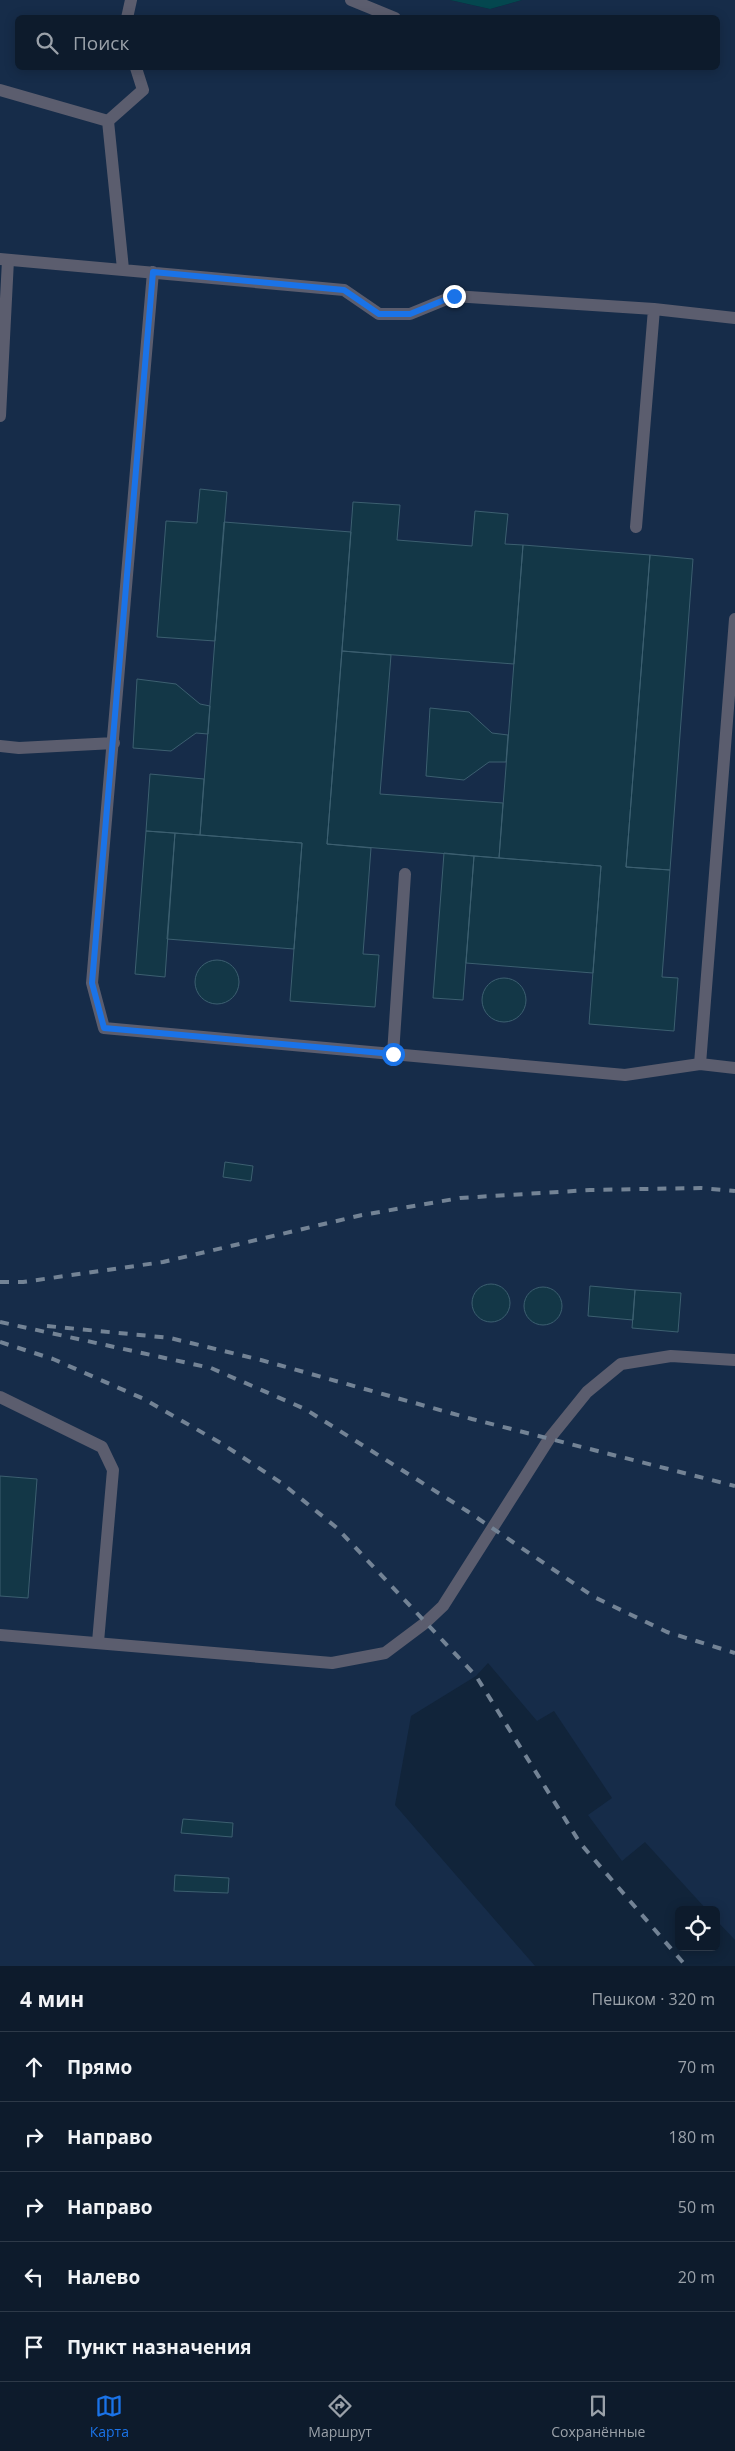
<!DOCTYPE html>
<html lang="ru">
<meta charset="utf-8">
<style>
body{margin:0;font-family:"Open Sans",sans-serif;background:#162434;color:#f1f3f6}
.controls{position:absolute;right:15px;bottom:15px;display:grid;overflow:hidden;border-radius:8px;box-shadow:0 2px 12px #0003}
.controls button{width:45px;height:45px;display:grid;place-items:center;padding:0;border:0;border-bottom:1px solid #2d3948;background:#0d1b2c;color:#f1f3f6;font:25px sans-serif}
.stop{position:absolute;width:15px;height:15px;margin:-11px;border:4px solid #1a73e8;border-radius:50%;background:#fff}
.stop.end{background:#1a73e8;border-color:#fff;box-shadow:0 1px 5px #0008}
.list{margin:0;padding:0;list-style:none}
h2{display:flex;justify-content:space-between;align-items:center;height:65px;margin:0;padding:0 20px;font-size:21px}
h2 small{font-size:16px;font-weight:400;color:#9aa1a9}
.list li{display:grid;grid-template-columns:32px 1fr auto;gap:15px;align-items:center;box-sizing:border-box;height:70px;padding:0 20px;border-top:1px solid #2d3948}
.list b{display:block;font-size:19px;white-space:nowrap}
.list em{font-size:16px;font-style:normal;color:#9aa1a9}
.icon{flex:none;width:28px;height:28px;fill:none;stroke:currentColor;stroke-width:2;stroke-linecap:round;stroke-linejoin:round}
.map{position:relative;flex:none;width:735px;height:1966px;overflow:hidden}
.search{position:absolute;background:#0d1b2c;box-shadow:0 2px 12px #0003;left:15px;right:15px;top:15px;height:55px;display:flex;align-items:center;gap:12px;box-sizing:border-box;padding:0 18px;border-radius:8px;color:#9aa1a9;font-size:19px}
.sheet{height:415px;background:#0d1b2c}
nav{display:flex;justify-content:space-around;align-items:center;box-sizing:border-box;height:70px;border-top:1px solid #2d3948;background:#0d1b2c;font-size:14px;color:#9aa1a9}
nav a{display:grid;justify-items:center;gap:2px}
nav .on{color:#1a73e8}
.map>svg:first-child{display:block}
.built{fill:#162c49;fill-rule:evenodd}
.water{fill:#04474f}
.building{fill:#133747;stroke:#3c5f70}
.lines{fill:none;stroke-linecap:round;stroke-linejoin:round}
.service{stroke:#5b5d6e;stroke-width:12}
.rail{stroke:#738395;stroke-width:4;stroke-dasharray:9 9;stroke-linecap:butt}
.route{stroke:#1a73e8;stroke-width:6}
</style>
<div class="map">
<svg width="735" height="1966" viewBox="0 0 735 1966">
<rect width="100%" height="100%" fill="#11243a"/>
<!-- built -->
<path class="built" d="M 0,0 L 450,0 L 490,9 L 522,0 L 735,0 L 735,1940 L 716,1920 L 716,1910 L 707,1910 L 645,1842 L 622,1861 L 588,1815 L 612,1798 L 554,1711 L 537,1721 L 488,1663 L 476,1676 L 411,1716 L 395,1805 L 535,1966 L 0,1966 ZM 18,18 L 718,18 L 718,68 L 18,68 Z"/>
<!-- water -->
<path class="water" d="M 450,0 L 522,0 L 490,9 Z"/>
<!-- building -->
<path class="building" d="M 200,489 L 227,492 L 215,641 L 157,637 L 166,521 L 197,523 Z
M 353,502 L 400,505 L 397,540 L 472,546 L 475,511 L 508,514 L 505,544 L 523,545 L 514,664 L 342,651 Z
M 224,522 L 351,532 L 327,844 L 371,848 L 363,954 L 379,955 L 375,1007 L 290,1001 L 302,843 L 200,835 Z
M 523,545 L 650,555 L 626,867 L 670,870 L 662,977 L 678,978 L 674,1031 L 589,1024 L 601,866 L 499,858 Z
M 650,555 L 693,559 L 670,870 L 626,867 Z
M 342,651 L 391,655 L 380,794 L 503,803 L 499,858 L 327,844 Z
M 137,679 L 176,684 L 200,704 L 210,706 L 208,734 L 196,733 L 171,751 L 133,748 Z
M 430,708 L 469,712 L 492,733 L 508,735 L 506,762 L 489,762 L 464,780 L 426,776 Z
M 150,774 L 204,779 L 200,835 L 146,831 Z
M 146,831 L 175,833 L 165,977 L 135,974 Z
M 175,833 L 302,843 L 294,949 L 167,939 Z
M 444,853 L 474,856 L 463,1000 L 433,998 Z
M 474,856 L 601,866 L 593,973 L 466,963 Z
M195 982a22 22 0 1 1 44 0a22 22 0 1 1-44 0Z
M482 1000a22 22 0 1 1 44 0a22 22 0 1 1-44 0Z
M 225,1162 L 253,1166 L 251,1181 L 223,1177 Z
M472 1303a19 19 0 1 1 38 0a19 19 0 1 1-38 0Z
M 590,1286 L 635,1290 L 633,1320 L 588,1316 Z
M524 1306a19 19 0 1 1 38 0a19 19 0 1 1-38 0Z
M 635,1290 L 681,1293 L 678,1332 L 632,1328 Z
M 0,1476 L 37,1479 L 28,1598 L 0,1596 Z
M 183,1819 L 233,1823 L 232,1837 L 181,1833 Z
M 175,1875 L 229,1878 L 228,1893 L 174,1891 Z"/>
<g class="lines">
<!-- service -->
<path class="service" d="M 351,0 L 395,18
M 127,18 L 131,0
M 0,90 L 108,121 L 123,269
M 108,121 L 143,90 L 136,68
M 0,259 L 344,290 L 379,314 L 410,314 L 454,296 L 654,309 L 636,527
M 153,272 L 92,983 L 104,1028 L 625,1075 L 700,1064 L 735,1068
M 654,309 L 735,318
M 0,416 L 8,260
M 0,746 L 19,748 L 114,743
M 393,1054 L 405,874
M 700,1064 L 735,619
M 0,1397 L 102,1447 L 113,1470 L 98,1642
M 0,1635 L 332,1663 L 385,1653 L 425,1623 L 443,1606 L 549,1439 L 587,1392 L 621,1364 L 671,1356 L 735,1360"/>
<!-- rail -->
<path class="rail" d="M 0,1282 L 23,1282 L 163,1262 L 362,1215 L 460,1198 L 590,1190 L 701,1188 L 735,1191
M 0,1322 L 211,1368 L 305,1409 L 467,1511 L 594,1597 L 667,1632 L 735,1653
M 47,1326 L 170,1338 L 261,1360 L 472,1419 L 735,1486
M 0,1342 L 53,1359 L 144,1399 L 224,1445 L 283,1484 L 337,1528 L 476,1676 L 580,1843 L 686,1966"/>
</g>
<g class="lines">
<!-- route -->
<path class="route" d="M 393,1054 L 104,1028 L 92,983 L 153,272 L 344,290 L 379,314 L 410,314 L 454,296"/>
</g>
</svg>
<div class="controls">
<button><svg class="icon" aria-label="locate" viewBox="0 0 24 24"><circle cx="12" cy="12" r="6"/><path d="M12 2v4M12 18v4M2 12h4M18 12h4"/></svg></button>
</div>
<div class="stop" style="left:393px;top:1054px"></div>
<div class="stop end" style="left:454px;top:296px"></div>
<div class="search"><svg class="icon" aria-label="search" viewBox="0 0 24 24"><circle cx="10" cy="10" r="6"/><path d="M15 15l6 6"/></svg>Поиск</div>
</div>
<section class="sheet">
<h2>4 мин<small>Пешком · 320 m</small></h2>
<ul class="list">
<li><svg class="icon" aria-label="ahead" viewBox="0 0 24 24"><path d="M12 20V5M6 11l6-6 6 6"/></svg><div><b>Прямо</b></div><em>70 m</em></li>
<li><svg class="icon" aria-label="right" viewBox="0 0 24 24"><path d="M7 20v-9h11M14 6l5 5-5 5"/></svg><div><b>Направо</b></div><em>180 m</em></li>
<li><svg class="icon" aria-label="right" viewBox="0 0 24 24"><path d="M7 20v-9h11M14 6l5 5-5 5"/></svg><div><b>Направо</b></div><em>50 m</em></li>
<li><svg class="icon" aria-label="left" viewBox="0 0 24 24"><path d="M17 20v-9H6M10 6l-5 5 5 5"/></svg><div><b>Налево</b></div><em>20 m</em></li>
<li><svg class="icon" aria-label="arrive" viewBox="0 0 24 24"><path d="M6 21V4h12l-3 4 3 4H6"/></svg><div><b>Пункт назначения</b></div></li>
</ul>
</section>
<nav>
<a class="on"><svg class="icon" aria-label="map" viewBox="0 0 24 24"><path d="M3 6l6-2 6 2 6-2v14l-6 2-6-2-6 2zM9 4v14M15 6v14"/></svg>Карта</a>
<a><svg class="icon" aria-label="directions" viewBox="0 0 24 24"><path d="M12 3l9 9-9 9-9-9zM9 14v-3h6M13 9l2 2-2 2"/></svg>Маршрут</a>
<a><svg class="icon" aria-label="saved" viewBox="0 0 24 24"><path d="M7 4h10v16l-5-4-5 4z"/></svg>Сохранённые</a>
</nav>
